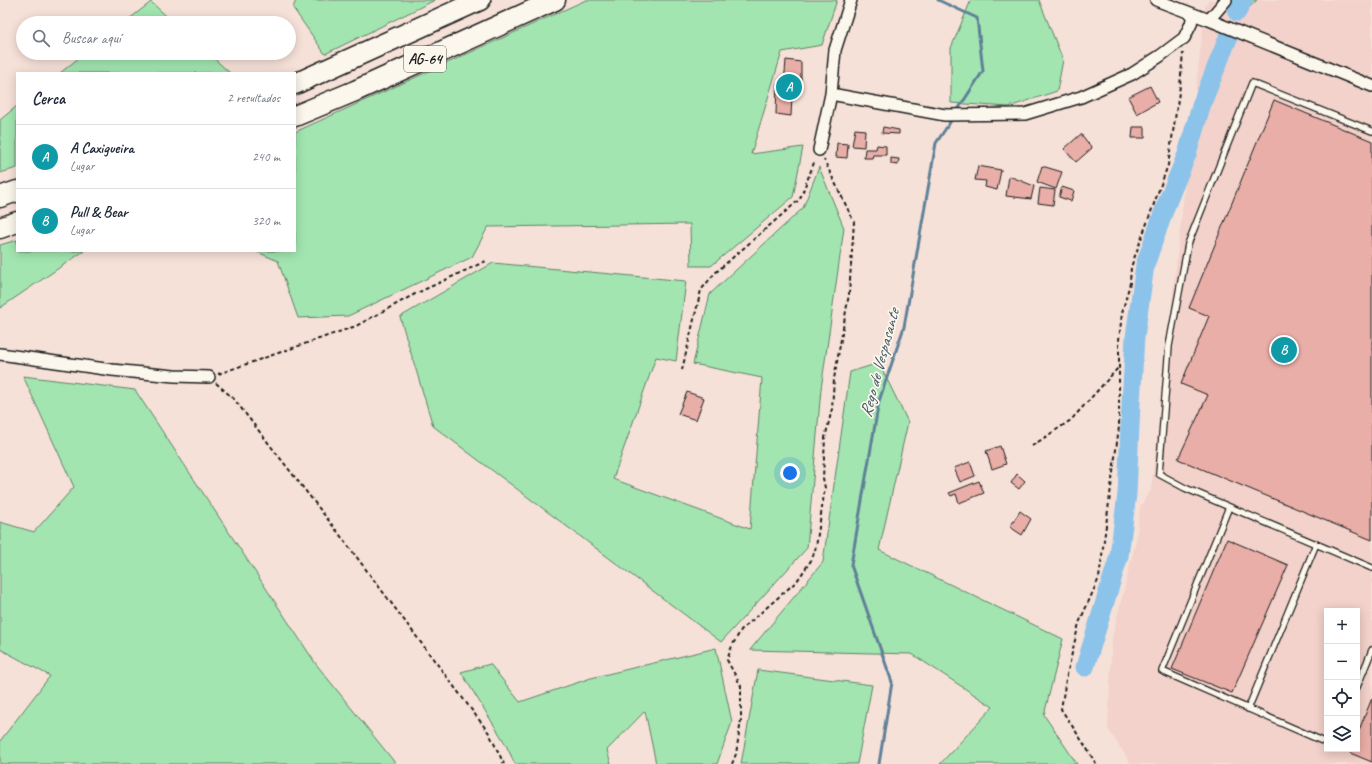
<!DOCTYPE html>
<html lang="es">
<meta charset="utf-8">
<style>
body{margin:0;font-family:Caveat,sans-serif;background:#f6f6f7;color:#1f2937}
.controls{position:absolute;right:12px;bottom:12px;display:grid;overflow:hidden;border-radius:0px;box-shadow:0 2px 10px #0003}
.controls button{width:36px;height:36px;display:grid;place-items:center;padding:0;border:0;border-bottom:1px solid #e0e1e3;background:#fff;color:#1f2937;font:20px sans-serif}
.you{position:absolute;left:790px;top:473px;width:14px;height:14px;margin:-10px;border:3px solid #fff;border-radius:50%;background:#1a73e8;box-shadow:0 0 0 6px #1a73e833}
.badge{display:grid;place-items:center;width:26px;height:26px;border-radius:50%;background:#1a73e8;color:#fff;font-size:13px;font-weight:700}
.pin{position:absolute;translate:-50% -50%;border:2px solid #fff;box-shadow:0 1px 4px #0006}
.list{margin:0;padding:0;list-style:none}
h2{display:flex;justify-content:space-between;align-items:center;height:52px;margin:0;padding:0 16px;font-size:17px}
h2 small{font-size:13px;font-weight:400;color:#747a83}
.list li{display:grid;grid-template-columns:26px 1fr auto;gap:12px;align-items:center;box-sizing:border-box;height:64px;padding:0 16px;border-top:1px solid #e0e1e3}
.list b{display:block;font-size:15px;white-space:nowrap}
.list p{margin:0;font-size:13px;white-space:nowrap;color:#747a83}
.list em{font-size:13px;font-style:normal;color:#747a83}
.icon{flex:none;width:22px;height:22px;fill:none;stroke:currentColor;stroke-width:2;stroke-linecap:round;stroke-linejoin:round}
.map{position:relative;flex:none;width:1372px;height:764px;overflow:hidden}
.search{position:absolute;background:#fff;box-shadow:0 2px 10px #0003;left:16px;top:16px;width:280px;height:44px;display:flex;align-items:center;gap:10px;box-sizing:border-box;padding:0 14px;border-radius:22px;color:#747a83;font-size:15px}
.panel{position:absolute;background:#fff;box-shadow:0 2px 10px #0003;left:16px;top:72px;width:280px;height:180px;border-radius:0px}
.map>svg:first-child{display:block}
.built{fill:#f2d2ca;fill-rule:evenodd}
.green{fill:#a2e5b0;stroke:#5f8066}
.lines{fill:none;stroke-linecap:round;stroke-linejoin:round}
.stream{stroke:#5f8098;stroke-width:3}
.river{stroke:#8cc3ea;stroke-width:19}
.building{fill:#e9aea8;stroke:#1c1c1c}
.service-casing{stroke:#1c1c1c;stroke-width:8}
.minor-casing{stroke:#1c1c1c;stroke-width:14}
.motorway-casing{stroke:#1c1c1c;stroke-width:23}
.path{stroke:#1c1c1c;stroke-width:2;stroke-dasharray:4 3;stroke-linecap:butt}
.service{stroke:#fbf7ec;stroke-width:5.5}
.minor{stroke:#fbf7ec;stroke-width:11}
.motorway{stroke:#fbf7ec;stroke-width:20}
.labels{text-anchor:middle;stroke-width:3.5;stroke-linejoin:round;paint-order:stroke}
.shield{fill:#fbf7ec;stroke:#5f5e5a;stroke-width:1}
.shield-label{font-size:15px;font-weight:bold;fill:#1c1c1c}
.water-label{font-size:17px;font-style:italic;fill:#435664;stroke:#fbf7ec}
</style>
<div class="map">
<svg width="1372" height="764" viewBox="0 0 1372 764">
<rect width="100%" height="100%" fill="#f6e1d8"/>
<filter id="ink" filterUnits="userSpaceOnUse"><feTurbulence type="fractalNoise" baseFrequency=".025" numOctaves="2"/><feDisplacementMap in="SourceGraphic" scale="8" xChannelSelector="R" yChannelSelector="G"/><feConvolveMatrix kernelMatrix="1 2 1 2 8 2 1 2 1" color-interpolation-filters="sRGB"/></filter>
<g filter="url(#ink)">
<!-- built -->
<path class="built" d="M 1209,0 L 1372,0 L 1372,764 L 1131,764 L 1108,729 L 1112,638 L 1136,541 L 1140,507 L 1151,490 L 1205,7 ZM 1327,611 L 1357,611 L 1357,749 L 1327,749 Z"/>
<!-- green -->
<path class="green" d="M 296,0 L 435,0 L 325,54 L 293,8 Z
M 586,0 L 837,0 L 822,45 L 782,52 L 751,154 L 803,147 L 793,197 L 711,266 L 691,266 L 690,224 L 488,227 L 472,257 L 348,316 L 298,318 L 278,261 L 255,251 L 295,251 L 295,132 Z
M 971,0 L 1039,0 L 1063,60 L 1057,91 L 1009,107 L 951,103 L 951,48 Z
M 1223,0 L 1257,0 L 1244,12 Z
M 151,2 L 174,23 L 124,23 Z
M 85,53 L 208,53 L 230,73 L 60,73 Z
M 17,106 L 17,168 L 0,173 L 0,120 Z
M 819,167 L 844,228 L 821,389 L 807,548 L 721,642 L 433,426 L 400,317 L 493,263 L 686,281 L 676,361 L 656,357 L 613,479 L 750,529 L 762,378 L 693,364 L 710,294 L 803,208 Z
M 17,240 L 17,251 L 84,251 L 0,308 L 0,245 Z
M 879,363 L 908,422 L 879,550 L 1063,639 L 1044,715 L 1077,764 L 940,764 L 993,707 L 912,654 L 750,650 L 823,562 L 850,372 Z
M 23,376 L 135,390 L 316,664 L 396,764 L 0,764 L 0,741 L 50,676 L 0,649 L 0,522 L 34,532 L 74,487 Z
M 716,648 L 732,722 L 717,764 L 656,764 L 645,711 L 607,750 L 611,764 L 515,764 L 505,743 L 461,672 L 490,664 L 520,702 L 591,678 Z
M 758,670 L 872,685 L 857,764 L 741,764 Z"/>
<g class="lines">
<!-- stream -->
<path class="stream" d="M 938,0 L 977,18 L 983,71 L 957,111
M 879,764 L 892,682 L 851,565 L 879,401 L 904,327 L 936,143 L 953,118"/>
<!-- river -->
<path class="river" d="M 1237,12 L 1243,0
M 1085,667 L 1119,556 L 1127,494 L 1131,403 L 1135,337 L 1145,265 L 1166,205 L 1187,154 L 1202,103 L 1228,38"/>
</g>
<!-- building -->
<path class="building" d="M 786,60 L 801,62 L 801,90 L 797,89 L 798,97 L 792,96 L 791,116 L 776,114 L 777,84 L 784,85 Z
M 1150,86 L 1158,102 L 1137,114 L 1128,97 Z
M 1274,100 L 1372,141 L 1372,540 L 1178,459 L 1208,395 L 1181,384 L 1209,316 L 1189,308 Z
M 883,127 L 899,130 L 899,134 L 882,133 Z
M 1133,127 L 1145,127 L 1145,138 L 1132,138 Z
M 855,129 L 865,130 L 864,147 L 852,146 Z
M 1081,134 L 1092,148 L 1076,162 L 1064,149 Z
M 837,143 L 848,144 L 847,158 L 836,157 Z
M 877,145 L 886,146 L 886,155 L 873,155 L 872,158 L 864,158 L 865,149 L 876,149 Z
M 891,158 L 899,159 L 898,165 L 891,164 Z
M 978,166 L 1001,170 L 997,190 L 985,187 L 986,181 L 975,180 Z
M 1042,166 L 1062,172 L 1056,189 L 1037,182 Z
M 1009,176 L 1034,186 L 1031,199 L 1006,196 Z
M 1062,187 L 1074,191 L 1071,201 L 1059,197 Z
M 1040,188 L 1055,190 L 1053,205 L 1038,203 Z
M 687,392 L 704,398 L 696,420 L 678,414 Z
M 1000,446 L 1006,464 L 992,469 L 986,451 Z
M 970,462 L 975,476 L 960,482 L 954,468 Z
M 1017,474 L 1025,481 L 1019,489 L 1011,483 Z
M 979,481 L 984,493 L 959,503 L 956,494 L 951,496 L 949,493 Z
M 1020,511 L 1031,519 L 1022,535 L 1010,527 Z
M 1227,539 L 1288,565 L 1232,693 L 1172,669 Z
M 1372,698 L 1372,762 L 1350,753 L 1351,749 L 1357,749 L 1357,735 Z"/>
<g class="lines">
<!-- service casing -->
<g class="service-casing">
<path id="service" d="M 1372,131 L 1252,83 L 1188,244 L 1169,346 L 1159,474 L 1185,488 L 1372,568
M 1229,507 L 1162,671 L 1327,743
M 1357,687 L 1372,650
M 1248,709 L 1316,544"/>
</g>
<!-- minor casing -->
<g class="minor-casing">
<path id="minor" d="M 1156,0 L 1209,20 L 1372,86
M 1209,20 L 1226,0
M 831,94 L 945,115 L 1025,114 L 1081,97 L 1132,74 L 1160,56 L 1184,38 L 1191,24 L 1193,14
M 819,150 L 831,94 L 835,50 L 851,0
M 0,354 L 112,370 L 174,376 L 209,377"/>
</g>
<!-- motorway casing -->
<g class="motorway-casing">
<path id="motorway" d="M 295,84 L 480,0
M 295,116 L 355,91 L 555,0
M 0,197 L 17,191
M 0,228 L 17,222"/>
</g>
<!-- path -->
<path class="path" d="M 682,370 L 701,290 L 715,273 L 800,199 L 815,160
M 218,374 L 356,326 L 415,294 L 486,261
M 216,383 L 234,399 L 340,535 L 489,733 L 504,764
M 1032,446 L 1071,420 L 1118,368
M 732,764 L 736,754 L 741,720 L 741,686 L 727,660 L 732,646 L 741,630 L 797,581 L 812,559 L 816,547 L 825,488 L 823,478 L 825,438 L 832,409 L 834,379 L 849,294 L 854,222 L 824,160
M 1096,764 L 1086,747 L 1061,709 L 1066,679 L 1079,623 L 1099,578 L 1119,427 L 1119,340 L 1122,313 L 1130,283 L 1131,267 L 1168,165 L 1180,86 L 1183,53"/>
<!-- service -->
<use href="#service" class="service"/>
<!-- minor -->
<use href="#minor" class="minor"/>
<!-- motorway -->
<use href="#motorway" class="motorway"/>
</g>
</g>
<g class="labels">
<!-- shield labels -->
<rect class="shield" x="404" y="46" width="42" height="26" rx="3"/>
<g class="shield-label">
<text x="425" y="64">AG-64</text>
</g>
<!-- water labels -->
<g class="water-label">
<text transform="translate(879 363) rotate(-75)" y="6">Rego de Vespasante</text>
</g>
</g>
</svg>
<div class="controls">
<button>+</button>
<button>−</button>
<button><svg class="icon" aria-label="locate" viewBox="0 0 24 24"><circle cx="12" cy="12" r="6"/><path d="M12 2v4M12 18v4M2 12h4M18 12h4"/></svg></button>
<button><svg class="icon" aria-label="layers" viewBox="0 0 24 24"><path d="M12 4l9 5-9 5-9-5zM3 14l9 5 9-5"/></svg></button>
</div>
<div class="you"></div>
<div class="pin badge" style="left:789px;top:87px;background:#0f9aa8">A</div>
<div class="pin badge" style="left:1284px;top:350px;background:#0f9aa8">B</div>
<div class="search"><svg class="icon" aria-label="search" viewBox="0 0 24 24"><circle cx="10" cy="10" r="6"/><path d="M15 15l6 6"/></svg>Buscar aquí</div>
<section class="panel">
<h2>Cerca<small>2 resultados</small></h2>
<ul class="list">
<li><span class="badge" style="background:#0f9aa8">A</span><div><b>A Caxigueira</b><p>Lugar</p></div><em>240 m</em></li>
<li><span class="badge" style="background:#0f9aa8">B</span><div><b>Pull &amp; Bear</b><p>Lugar</p></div><em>320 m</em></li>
</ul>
</section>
</div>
